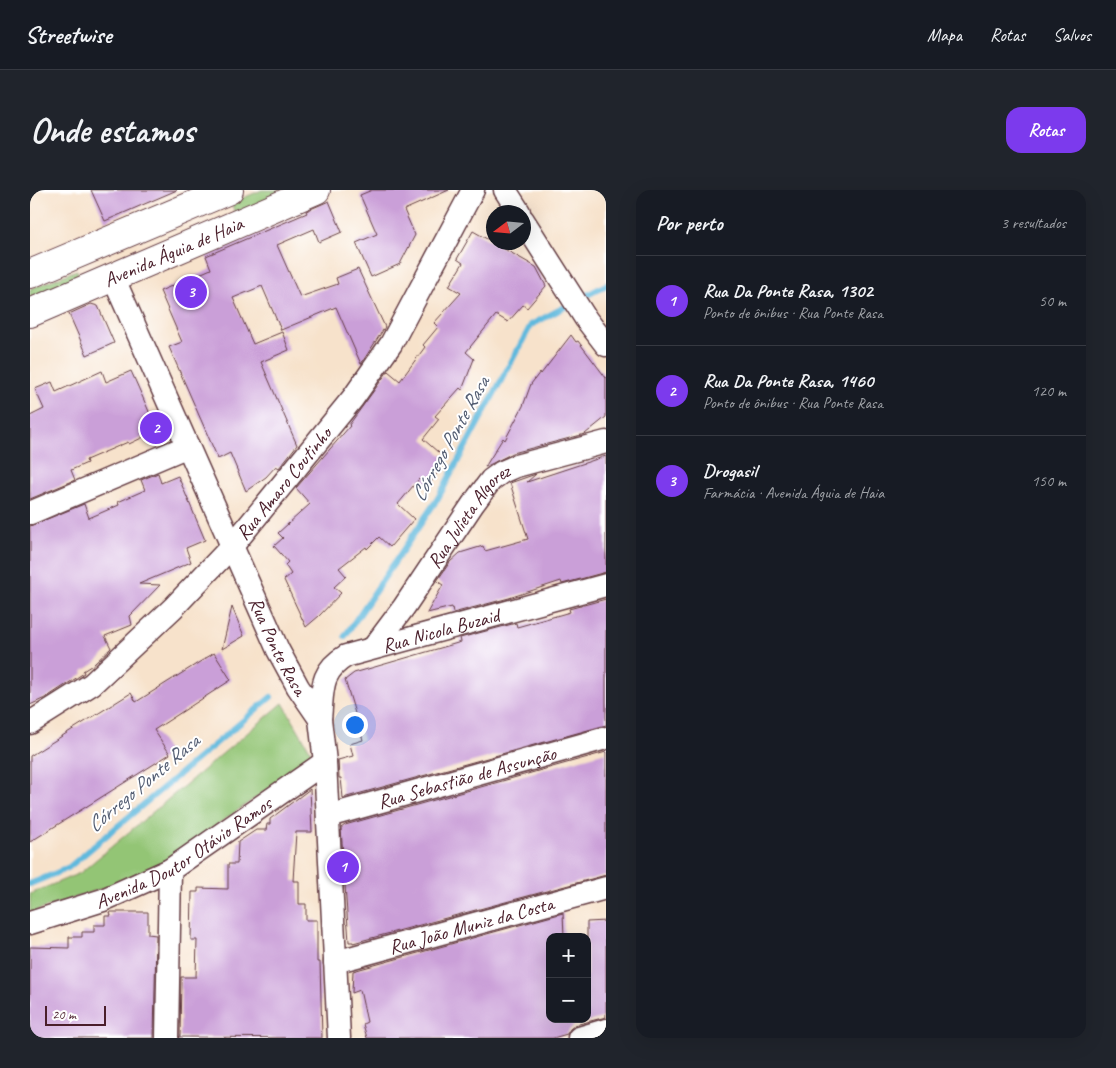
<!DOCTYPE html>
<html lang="pt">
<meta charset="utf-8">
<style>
body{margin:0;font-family:Caveat,sans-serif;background:#20242c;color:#f1f3f6}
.controls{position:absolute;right:15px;bottom:15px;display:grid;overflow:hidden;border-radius:10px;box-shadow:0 5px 20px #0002}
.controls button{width:45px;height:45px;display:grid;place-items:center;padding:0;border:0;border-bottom:1px solid #363941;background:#171b24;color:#f1f3f6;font:25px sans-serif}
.compass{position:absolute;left:456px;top:15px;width:45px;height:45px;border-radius:50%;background:#171b24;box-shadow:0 5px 20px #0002;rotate:254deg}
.scale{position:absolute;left:15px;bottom:12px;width:61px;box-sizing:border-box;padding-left:5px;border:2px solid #4a1f2b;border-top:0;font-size:14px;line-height:18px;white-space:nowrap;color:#4a1f2b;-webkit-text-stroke:4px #fff;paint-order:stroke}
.you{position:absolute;left:324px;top:534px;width:18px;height:18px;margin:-12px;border:4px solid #fff;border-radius:50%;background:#1a73e8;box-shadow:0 0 0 8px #1a73e833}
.badge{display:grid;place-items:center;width:32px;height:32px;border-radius:50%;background:#7c3aed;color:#fff;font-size:16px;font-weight:700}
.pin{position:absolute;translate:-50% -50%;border:2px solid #fff;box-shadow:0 1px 5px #0006}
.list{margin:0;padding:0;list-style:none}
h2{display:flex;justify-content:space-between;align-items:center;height:65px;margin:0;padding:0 20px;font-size:21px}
h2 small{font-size:16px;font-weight:400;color:#9ea1a6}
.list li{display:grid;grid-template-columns:32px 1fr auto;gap:15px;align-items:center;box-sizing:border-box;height:90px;padding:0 20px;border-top:1px solid #363941}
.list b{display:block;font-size:19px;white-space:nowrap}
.list p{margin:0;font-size:16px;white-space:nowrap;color:#9ea1a6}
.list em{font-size:16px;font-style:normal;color:#9ea1a6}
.map{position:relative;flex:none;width:576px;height:848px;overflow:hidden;border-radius:15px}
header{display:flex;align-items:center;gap:30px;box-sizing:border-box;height:70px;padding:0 25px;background:#171b24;border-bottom:1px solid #363941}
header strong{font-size:24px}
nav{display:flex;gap:28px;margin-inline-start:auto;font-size:18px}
.intro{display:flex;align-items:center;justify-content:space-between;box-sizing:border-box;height:120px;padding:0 30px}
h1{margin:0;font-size:35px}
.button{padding:12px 22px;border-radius:15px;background:#7c3aed;color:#fff;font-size:18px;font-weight:700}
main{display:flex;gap:30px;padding:0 30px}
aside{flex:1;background:#171b24;border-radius:15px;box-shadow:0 5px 20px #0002}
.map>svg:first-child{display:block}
.green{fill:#93c575;stroke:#6e7250}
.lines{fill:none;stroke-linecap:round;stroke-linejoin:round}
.stream{stroke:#60b9dd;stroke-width:6}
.building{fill:#ca9fd8}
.minor-casing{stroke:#643c43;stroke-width:25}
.secondary-casing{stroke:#643c43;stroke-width:30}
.minor{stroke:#fff;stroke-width:22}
.secondary{stroke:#fff;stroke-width:28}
.labels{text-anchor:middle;stroke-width:4;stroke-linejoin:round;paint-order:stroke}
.street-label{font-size:20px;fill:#4a1f2b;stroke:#fff}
.water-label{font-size:21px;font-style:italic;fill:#535d72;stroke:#fff}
</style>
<header>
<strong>Streetwise</strong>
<nav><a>Mapa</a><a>Rotas</a><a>Salvos</a></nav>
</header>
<div class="intro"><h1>Onde estamos</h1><a class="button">Rotas</a></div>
<main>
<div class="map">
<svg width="576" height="848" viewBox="0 0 576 848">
<rect width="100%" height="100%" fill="#fff"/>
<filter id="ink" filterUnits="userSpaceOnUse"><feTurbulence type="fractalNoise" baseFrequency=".02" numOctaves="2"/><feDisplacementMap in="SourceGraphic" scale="10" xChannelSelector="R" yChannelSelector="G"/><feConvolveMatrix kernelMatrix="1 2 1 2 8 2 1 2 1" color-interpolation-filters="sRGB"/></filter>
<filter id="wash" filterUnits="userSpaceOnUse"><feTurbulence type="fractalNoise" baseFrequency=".0096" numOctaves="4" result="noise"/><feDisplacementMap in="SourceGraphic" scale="20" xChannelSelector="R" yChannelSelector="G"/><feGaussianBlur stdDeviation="1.12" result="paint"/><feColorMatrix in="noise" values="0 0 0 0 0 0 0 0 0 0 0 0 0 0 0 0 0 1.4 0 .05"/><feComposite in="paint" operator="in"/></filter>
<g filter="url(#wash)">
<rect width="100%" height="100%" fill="#f7e2cb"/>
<!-- green -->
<path class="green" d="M 232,0 L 263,0 L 206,25 L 201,13 Z
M 47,80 L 50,88 L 0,109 L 0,99 Z
M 253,513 L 284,567 L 118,683 L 0,723 L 0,704 L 50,683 Z"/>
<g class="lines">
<!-- stream -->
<path class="stream" d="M 315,446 L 408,308 L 501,135 L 576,95
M 0,694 L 38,678 L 241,507"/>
</g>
<g id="blocks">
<!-- building -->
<path class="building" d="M 61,0 L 147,0 L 75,31 Z
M 342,0 L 419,0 L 374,20 L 385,45 L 370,74 L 341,87 L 326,53 L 347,44 L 330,5 Z
M 299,11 L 312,42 L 289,52 L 284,39 L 247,55 L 270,107 L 308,94 L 306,88 L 328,79 L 355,137 L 331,174 L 306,117 L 251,140 L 232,96 L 203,108 L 223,154 L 252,142 L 259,160 L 231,172 L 267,255 L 249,278 L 246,276 L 236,287 L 216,301 L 200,263 L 188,269 L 175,239 L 139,157 L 152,152 L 130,101 L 181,79 L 176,66 L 277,23 L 276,21 Z
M 443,41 L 506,77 L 516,96 L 497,118 L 493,115 L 478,132 L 466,125 L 436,162 L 444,169 L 432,200 L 430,198 L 405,226 L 409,229 L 393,249 L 416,269 L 398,297 L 389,289 L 368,314 L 384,329 L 360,357 L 349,347 L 337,359 L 336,357 L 309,378 L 316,386 L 304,397 L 311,403 L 289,426 L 276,437 L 254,390 L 261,384 L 255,375 L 258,372 L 244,356 L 253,348 L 248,343 L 280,314 L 266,298 L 320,236 L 319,235 L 358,181 L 370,191 L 395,157 L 393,155 L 408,137 L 404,133 L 431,103 L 419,96 L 433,73 L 427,69 Z
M 61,114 L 68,116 L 84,153 L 57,165 L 39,124 Z
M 541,145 L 546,152 L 548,151 L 576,188 L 576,227 L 555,244 L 483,263 L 455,277 L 473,248 L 475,250 L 493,216 L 501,194 L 510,182 L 511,184 Z
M 72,181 L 76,192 L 101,181 L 121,226 L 114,229 L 120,244 L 99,254 L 98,252 L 56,270 L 57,273 L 41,280 L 45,290 L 0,309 L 0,226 L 14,219 L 5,199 L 22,192 L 26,202 Z
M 576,266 L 576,382 L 532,394 L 531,391 L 479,408 L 423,423 L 422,417 L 397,423 L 413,395 L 407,391 L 409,388 L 420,372 L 430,363 L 453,356 L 455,361 L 498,349 L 480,293 L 506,284 L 497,292 Z
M 128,283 L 131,293 L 148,286 L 175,350 L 156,358 L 161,372 L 109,394 L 130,395 L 100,426 L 102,435 L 75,446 L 81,458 L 64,474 L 53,481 L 54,483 L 17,507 L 0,515 L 0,336 L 54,314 L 59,328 L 89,315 L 88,312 L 115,300 L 111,290 Z
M 576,409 L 576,535 L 313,608 L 311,588 L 309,588 L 308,570 L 323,566 L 320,554 L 333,550 L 315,490 L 324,483 L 431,452 L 430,448 L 486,433 L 487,437 L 519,428 L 540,422 L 539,419 Z
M 202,417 L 214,446 L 192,459 Z
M 184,463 L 201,490 L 124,540 L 140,564 L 0,652 L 0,566 L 101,503 L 106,512 Z
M 576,562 L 576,685 L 323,753 L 323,752 L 319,752 L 311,638 L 315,635 Z
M 280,599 L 282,642 L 266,642 L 263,691 L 269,691 L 269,714 L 276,714 L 276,730 L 287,730 L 287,772 L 290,772 L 292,848 L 150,847 L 151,787 L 166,787 L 167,750 L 161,750 L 162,702 L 168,702 L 168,698 L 198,699 L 198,674 L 207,674 L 208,652 L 226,640 L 236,640 L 237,634 L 240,634 L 240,629 Z
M 80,722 L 118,722 L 118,744 L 126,745 L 124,848 L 0,848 L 0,757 L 39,758 L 39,747 L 52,747 L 52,742 L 64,742 L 64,735 L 75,735 L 75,726 L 81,726 Z
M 533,723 L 534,747 L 520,747 L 520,829 L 557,829 L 557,732 L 576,731 L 576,827 L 545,835 L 540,839 L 537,844 L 523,848 L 337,848 L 333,834 L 337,832 L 330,800 L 322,803 L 323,781 Z"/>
</g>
</g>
<g filter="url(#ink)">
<use href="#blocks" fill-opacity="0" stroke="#643c43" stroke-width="1"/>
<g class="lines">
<!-- minor casing -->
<g class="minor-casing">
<g id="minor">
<path d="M 475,0 L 489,22"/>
<path d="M 493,30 L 556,129 L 576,155"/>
<path id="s1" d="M 83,87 L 248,460 L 268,497 L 290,529 L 295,572 L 309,848"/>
<path d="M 0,323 L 158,256"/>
<path id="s2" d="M 344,457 L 374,417 L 443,314 L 461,290 L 472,282 L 486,276 L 576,252"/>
<path id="s3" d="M 290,529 C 293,501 289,482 316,466 L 576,395"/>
<path id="s4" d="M 0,533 L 62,494 L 143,418 L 203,355 L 323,208 L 361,154 L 443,0"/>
<path id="s5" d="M 298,626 L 576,548"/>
<path id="s6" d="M 0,733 L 73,710 L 140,680 L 295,572"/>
<path id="s7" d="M 305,772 L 576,698"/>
<path d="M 137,848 L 140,680"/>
<path d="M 549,848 L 576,840"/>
</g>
</g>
<!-- secondary casing -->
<g class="secondary-casing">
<g id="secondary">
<path d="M 0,84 L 199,0"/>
<path id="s8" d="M 0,123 L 286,0"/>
</g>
</g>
<!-- minor -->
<use href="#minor" class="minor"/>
<!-- secondary -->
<use href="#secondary" class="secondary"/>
</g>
</g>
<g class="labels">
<!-- street labels -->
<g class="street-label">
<text dy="7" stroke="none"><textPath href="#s8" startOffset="156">Avenida Águia de Haia</textPath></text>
<text dy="7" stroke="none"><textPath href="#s4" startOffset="351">Rua Amaro Coutinho</textPath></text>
<text dy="7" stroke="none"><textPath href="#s2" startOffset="162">Rua Julieta Algorez</textPath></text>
<text dy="7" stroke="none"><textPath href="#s3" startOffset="170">Rua Nicola Buzaid</textPath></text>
<text dy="7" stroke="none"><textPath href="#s1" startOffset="404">Rua Ponte Rasa</textPath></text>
<text dy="7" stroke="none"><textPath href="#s5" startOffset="144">Rua Sebastião de Assunção</textPath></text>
<text dy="7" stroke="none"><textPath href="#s6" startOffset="170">Avenida Doutor Otávio Ramos</textPath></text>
<text dy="7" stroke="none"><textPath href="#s7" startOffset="141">Rua João Muniz da Costa</textPath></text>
</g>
<!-- water labels -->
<g class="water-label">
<text transform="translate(420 249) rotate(-61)" y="7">Córrego Ponte Rasa</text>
<text transform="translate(113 593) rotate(-40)" y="7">Córrego Ponte Rasa</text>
</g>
</g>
</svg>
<div class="controls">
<button>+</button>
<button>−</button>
</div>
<svg class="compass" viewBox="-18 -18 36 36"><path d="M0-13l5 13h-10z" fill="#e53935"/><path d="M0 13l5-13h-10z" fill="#9ea1a6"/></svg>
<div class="scale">20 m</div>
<div class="you"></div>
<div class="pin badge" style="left:313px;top:677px">1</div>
<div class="pin badge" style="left:126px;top:238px">2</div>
<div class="pin badge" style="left:161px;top:102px">3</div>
</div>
<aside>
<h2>Por perto<small>3 resultados</small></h2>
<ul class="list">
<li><span class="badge">1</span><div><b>Rua Da Ponte Rasa, 1302</b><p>Ponto de ônibus · Rua Ponte Rasa</p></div><em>50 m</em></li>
<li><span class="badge">2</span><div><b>Rua Da Ponte Rasa, 1460</b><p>Ponto de ônibus · Rua Ponte Rasa</p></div><em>120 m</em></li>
<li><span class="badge">3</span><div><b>Drogasil</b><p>Farmácia · Avenida Águia de Haia</p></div><em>150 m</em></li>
</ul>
</aside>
</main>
